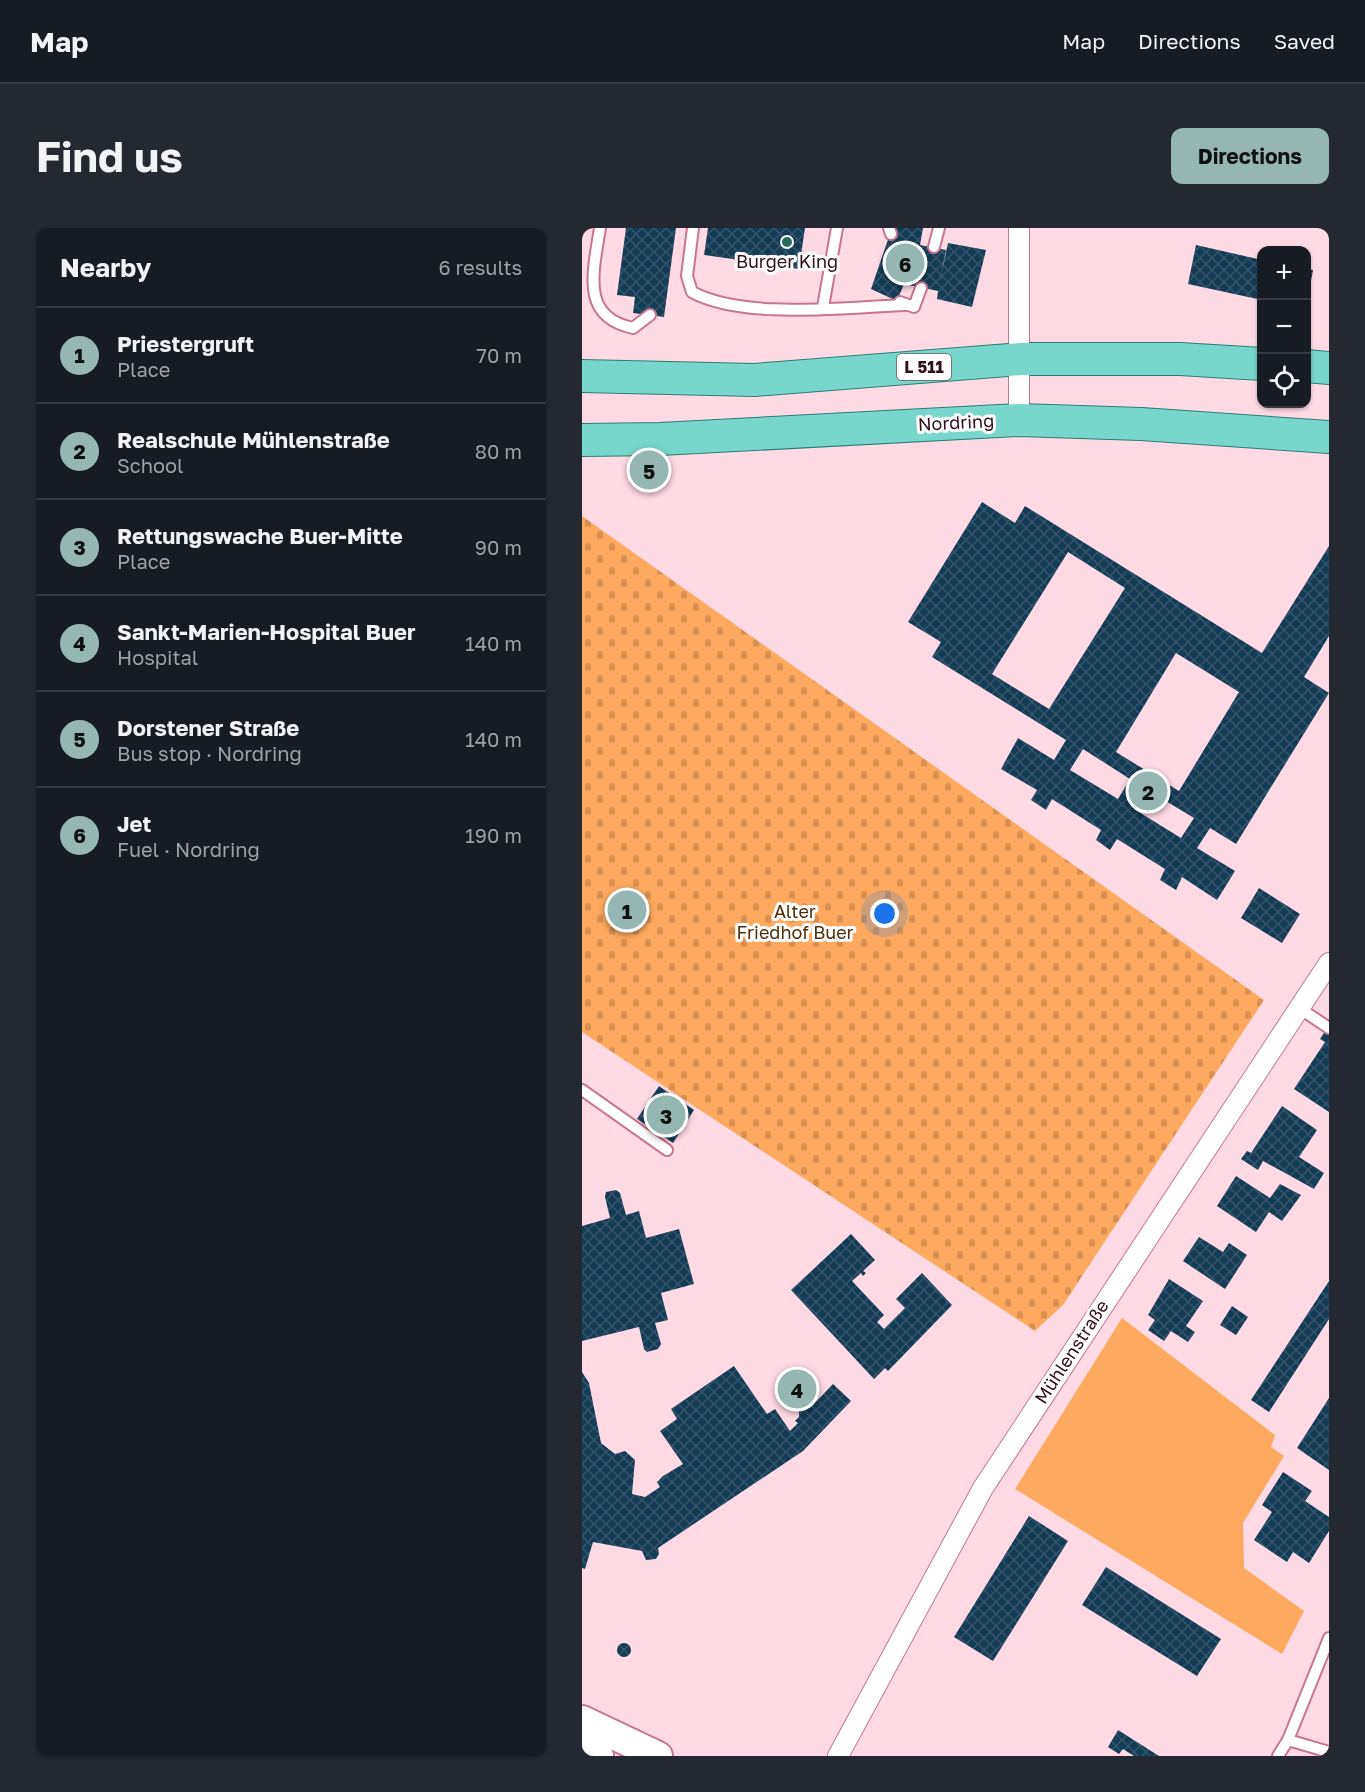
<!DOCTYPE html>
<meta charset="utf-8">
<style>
body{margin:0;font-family:"Golos Text",sans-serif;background:#242831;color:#f1f3f6}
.controls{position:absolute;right:18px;top:18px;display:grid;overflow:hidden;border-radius:12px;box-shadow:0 2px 4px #0004}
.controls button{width:54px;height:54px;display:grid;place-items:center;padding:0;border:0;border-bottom:2px solid #363941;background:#171b24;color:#f1f3f6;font:30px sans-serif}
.you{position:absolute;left:303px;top:686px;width:21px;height:21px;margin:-15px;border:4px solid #fff;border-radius:50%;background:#1a73e8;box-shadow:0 0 0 9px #1a73e833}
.badge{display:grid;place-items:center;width:39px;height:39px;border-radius:50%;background:#95b6b2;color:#111;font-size:20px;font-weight:700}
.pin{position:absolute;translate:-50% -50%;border:3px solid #fff;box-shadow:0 2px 6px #0006}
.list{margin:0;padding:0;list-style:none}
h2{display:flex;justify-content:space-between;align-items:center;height:78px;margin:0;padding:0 24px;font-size:26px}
h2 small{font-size:20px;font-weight:400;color:#9ea1a6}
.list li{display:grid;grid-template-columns:39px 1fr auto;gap:18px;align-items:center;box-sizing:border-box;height:96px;padding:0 24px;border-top:2px solid #363941}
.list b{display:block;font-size:22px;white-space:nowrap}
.list p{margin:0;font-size:20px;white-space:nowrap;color:#9ea1a6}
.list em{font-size:20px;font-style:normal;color:#9ea1a6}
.icon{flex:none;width:33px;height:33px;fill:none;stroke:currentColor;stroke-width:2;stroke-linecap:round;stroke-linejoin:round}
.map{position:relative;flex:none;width:747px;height:1528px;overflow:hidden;border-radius:12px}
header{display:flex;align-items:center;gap:36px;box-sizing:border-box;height:84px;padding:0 30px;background:#171b24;border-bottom:2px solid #363941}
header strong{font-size:28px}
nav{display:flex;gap:33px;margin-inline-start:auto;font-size:21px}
.intro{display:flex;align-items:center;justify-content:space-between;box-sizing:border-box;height:144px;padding:0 36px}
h1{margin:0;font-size:42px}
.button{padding:15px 27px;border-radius:12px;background:#95b6b2;color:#111;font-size:21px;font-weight:700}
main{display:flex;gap:36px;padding:0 36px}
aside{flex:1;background:#171b24;border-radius:12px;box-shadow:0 2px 4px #0004}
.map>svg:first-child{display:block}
.green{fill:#fdaa60}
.cemetery{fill:url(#cemetery-stones)}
.building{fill:url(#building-cross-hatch);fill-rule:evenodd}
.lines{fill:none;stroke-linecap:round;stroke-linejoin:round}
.lane-casing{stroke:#c87690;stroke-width:14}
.street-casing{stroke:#c87690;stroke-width:22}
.secondary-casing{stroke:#c87690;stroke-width:32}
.primary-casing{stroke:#248076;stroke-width:34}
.lane{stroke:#fff;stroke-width:10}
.street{stroke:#fff;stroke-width:20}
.secondary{stroke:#fff;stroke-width:28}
.primary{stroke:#78d7ca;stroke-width:32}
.poi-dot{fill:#256b60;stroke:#fff;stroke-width:2}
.labels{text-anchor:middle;stroke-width:6;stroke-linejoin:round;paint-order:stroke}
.shield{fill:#fff;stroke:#6e585f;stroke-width:1.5}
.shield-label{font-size:16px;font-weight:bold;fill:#30101b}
.poi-label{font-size:18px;fill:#30101b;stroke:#fff}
.street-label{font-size:18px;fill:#30101b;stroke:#fff}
.park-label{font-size:18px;fill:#522d08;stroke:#fff}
</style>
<header>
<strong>Map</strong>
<nav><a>Map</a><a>Directions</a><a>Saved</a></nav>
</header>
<div class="intro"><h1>Find us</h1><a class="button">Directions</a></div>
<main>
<aside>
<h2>Nearby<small>6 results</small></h2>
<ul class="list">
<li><span class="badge">1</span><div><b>Priestergruft</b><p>Place</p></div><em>70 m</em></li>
<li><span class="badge">2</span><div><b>Realschule Mühlenstraße</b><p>School</p></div><em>80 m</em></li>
<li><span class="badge">3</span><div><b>Rettungswache Buer-Mitte</b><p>Place</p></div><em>90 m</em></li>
<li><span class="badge">4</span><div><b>Sankt-Marien-Hospital Buer</b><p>Hospital</p></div><em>140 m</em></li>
<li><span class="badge">5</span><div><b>Dorstener Straße</b><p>Bus stop · Nordring</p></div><em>140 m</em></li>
<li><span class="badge">6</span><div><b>Jet</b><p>Fuel · Nordring</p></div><em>190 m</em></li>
</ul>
</aside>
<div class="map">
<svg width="747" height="1528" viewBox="0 0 747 1528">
<defs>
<pattern id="cemetery-stones" width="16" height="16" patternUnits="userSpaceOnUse" patternTransform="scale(1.5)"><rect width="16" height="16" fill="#fdaa60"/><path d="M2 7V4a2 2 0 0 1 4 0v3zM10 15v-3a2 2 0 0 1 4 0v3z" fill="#d99153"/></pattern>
<pattern id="building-cross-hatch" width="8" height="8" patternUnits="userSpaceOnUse" patternTransform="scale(1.5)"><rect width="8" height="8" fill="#133c56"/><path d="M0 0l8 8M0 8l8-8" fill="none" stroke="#36556a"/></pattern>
</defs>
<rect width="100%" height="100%" fill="#ffdae4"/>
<!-- green -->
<path class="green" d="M 540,1090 L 693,1207 L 689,1219 L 702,1228 L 661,1295 L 662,1340 L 722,1383 L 700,1426 L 433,1261 Z"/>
<!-- cemetery -->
<path class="cemetery" d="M 0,288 L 682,772 L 481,1077 L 453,1103 L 0,804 Z"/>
<!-- building -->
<path class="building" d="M 44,0 L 94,0 L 82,89 L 51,85 L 53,69 L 35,67 Z
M 126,0 L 223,0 L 217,41 L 185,36 L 184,40 L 171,38 L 172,34 L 122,27 Z
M 310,0 L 341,0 L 338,17 L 364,22 L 358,52 L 366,15 L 404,22 L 390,79 L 355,71 L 356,63 L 322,56 L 315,73 L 289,61 Z
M 614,17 L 680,32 L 680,72 L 606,56 Z
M 724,41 L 731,42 L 726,69 L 724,69 Z
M 400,274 L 433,295 L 443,278 L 680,425 L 747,318 L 747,408 L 722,449 L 747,465 L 654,616 L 628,600 L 615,620 L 653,643 L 635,672 L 600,649 L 594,662 L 578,652 L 583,641 L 535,611 L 528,622 L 514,612 L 519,602 L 470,571 L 464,582 L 449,572 L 455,562 L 419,541 L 436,510 L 472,532 L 484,512 L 350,429 L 359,414 L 326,394 ZM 486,324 L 543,360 L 467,481 L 410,446 ZM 594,425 L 657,464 L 597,563 L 534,524 ZM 501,521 L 548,551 L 536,571 L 488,542 ZM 564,561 L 612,590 L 599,610 L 552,581 Z
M 677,660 L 718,686 L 700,715 L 659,690 Z
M27 685a18 18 0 1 1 36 0a18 18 0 1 1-36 0Z
M 743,803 L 747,805 L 747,884 L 712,861 L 743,814 L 738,811 Z
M 77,858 L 112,882 L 91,915 L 55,891 Z
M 700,878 L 735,902 L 717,929 L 742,945 L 732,961 L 681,933 L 676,942 L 659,931 L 665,923 L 669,925 Z
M 654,948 L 688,970 L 698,956 L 719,967 L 700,993 L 687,984 L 674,1004 L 635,978 Z
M 34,962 L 38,965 L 44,987 L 57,983 L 64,1010 L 97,1001 L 112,1056 L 79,1065 L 86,1092 L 73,1095 L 79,1116 L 76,1121 L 65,1124 L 62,1121 L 57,1099 L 0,1113 L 0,998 L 28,990 L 23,969 L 24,964 Z
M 269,1006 L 293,1032 L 281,1043 L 284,1045 L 281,1048 L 279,1045 L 270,1053 L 302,1087 L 295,1094 L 302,1101 L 323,1080 L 314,1071 L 340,1045 L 370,1077 L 306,1143 L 303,1140 L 292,1151 L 209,1062 Z
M 617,1009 L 641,1024 L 647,1015 L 665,1027 L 643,1061 L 601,1033 Z
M 587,1051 L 621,1073 L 604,1098 L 613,1104 L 606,1114 L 589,1103 L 582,1113 L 566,1102 L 573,1092 L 566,1087 Z
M 747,1053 L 747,1091 L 687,1184 L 669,1172 Z
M 650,1078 L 666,1089 L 654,1107 L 638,1097 Z
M 152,1138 L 185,1186 L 193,1181 L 208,1203 L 216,1195 L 213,1193 L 217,1189 L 217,1183 L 229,1179 L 251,1156 L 269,1173 L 221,1223 L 76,1320 L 77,1326 L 74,1331 L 64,1332 L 60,1323 L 11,1314 L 3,1341 L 0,1340 L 0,1144 L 7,1155 L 19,1215 L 33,1226 L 43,1223 L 53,1232 L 50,1266 L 63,1269 L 78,1259 L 75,1254 L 81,1248 L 101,1236 L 78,1203 L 95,1191 L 89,1181 Z
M 747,1170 L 747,1242 L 715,1220 Z
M 701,1244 L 730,1263 L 723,1273 L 747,1289 L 747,1303 L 727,1335 L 711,1324 L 705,1334 L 672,1312 L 690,1284 L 680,1277 Z
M 447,1288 L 486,1313 L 411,1433 L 372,1409 Z
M 524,1339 L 639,1411 L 615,1448 L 500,1377 Z
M35 1422a7 7 0 1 1 14 0a7 7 0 1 1-14 0Z
M 536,1502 L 577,1528 L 552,1528 L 541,1521 L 537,1526 L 526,1519 Z"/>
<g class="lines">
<!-- lane casing -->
<g class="lane-casing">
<path id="lane" d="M 18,0 C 10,49 0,89 51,100 L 68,87
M 111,0 L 105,48 L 110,64 C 162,92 263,79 323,77
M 307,0 L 309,6
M 352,19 L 357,0
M 318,74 L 332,79 L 339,60
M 241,79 L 255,0
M 717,780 L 747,800
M 0,862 L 85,922
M 706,1512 L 747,1524
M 696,1528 L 706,1512 L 747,1410"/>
</g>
<!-- street casing -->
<g class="street-casing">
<path id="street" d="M 437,192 L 437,0
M 256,1528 L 401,1260 L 747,735"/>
</g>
<!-- secondary casing -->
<g class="secondary-casing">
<path id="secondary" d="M 0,1492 L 76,1528
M 0,1518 L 17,1528"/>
</g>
<!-- primary casing -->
<g class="primary-casing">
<path id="primary" d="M 724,138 L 747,140
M 0,148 L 172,152 L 439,131 L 598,131 L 680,136
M 0,212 L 78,211 L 437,192 L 559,196 L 747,209"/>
</g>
<!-- lane -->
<use href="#lane" class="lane"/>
<!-- street -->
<use href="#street" class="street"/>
<!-- secondary -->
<use href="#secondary" class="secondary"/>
<!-- primary -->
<use href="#primary" class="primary"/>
</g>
<!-- markers -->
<circle class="poi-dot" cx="205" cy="14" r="6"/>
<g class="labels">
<!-- shield labels -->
<rect class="shield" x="315" y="126" width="54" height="26" rx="4.5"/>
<g class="shield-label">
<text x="342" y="145">L 511</text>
</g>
<!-- poi labels -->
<g class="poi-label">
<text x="205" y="40">Burger King</text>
</g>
<!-- street labels -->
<g class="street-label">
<text transform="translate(374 195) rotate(-3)" y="6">Nordring</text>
<text transform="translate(490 1124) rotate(-57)" y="6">Mühlenstraße</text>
</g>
<!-- park labels -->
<g class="park-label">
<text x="213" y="690">Alter<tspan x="213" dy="21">Friedhof Buer</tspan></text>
</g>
</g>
</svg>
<div class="controls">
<button>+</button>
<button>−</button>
<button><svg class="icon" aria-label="locate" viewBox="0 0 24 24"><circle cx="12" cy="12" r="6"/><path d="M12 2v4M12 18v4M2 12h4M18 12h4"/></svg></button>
</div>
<div class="you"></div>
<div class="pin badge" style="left:45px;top:682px">1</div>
<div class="pin badge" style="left:566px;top:563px">2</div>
<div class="pin badge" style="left:84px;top:887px">3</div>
<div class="pin badge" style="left:215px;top:1161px">4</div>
<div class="pin badge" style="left:67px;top:242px">5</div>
<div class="pin badge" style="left:323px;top:35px">6</div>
</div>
</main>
